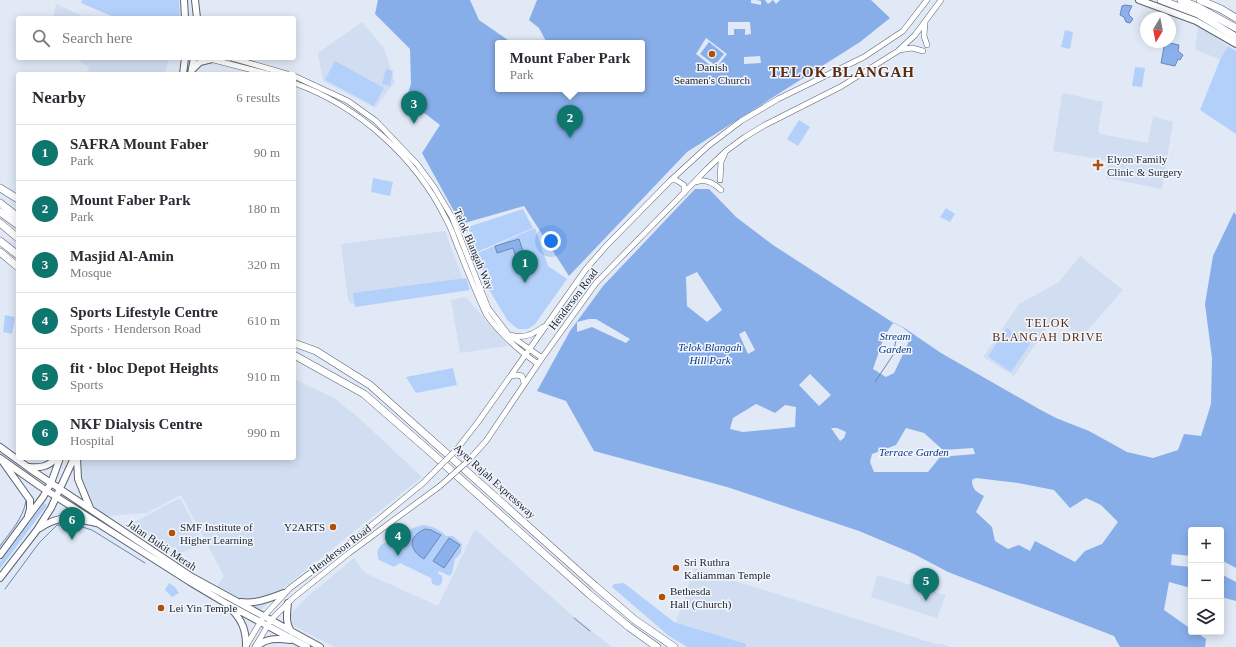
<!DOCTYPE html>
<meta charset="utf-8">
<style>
body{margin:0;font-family:"Times New Roman",serif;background:#f7f7f7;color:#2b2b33}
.controls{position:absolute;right:12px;bottom:12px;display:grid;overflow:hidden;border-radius:4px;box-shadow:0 2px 10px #0003}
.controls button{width:36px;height:36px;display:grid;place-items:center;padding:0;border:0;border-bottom:1px solid #e1e1e2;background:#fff;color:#2b2b33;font:20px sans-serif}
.compass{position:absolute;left:1140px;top:12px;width:36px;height:36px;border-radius:50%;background:#fff;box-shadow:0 2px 10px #0003;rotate:190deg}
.you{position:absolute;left:551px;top:241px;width:14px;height:14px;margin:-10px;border:3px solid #fff;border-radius:50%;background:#1a73e8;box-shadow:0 0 0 6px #1a73e833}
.badge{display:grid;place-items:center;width:26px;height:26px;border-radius:50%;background:#0f766e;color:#fff;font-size:13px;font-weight:700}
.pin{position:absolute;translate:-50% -33px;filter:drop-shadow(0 1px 2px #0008)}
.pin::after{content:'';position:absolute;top:21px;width:14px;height:12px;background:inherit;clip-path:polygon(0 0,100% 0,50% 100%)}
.popup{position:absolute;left:495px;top:40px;width:150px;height:52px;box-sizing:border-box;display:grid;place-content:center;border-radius:4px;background:#fff;filter:drop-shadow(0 1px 3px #0005);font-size:13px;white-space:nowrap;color:#7c7c81}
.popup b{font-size:15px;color:#2b2b33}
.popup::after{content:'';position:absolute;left:50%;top:100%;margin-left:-8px;border:8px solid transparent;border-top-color:#fff}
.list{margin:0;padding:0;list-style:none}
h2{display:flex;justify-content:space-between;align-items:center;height:52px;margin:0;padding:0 16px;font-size:17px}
h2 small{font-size:13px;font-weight:400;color:#7c7c81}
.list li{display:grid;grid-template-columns:26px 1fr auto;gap:12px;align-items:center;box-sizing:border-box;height:56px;padding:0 16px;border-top:1px solid #e1e1e2}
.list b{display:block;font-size:15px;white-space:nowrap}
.list p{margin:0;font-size:13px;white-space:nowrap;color:#7c7c81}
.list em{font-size:13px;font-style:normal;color:#7c7c81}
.icon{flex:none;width:22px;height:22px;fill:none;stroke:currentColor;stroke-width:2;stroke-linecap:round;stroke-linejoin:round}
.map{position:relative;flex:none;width:1236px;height:647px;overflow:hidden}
.search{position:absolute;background:#fff;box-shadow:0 2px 10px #0003;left:16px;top:16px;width:280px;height:44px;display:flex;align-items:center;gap:10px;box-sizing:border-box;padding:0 14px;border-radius:4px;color:#7c7c81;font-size:15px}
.panel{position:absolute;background:#fff;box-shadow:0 2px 10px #0003;left:16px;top:72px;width:280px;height:388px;border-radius:4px}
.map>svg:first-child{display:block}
.built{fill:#d1def2}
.green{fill:#b3d0fb;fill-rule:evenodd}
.forest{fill:#88aeea;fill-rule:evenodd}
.water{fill:#8bb1ed;stroke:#6c87b3}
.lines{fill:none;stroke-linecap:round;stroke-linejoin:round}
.stream{stroke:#6c87b3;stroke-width:1}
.secondary-casing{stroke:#5c646f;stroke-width:6}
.primary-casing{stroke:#5c646f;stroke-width:8}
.highway-casing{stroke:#5c646f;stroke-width:8}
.secondary{stroke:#fff;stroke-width:5}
.primary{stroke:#fff;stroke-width:6}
.highway{stroke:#fff;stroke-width:7}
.secondary-bridge-casing{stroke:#5c646f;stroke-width:6;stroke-linecap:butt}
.secondary-bridge{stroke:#fff;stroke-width:5}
.poi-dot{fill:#b15106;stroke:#f1f6ff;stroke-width:1.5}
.labels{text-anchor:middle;stroke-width:3;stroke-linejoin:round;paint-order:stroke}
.poi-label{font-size:11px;fill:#23262b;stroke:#f1f6ff;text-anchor:start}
.street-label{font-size:11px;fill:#23262b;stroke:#f1f6ff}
.park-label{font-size:11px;font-style:italic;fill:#0b397e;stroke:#f1f6ff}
.neighbourhood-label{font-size:12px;letter-spacing:1px;fill:#5a2b0d;stroke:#f1f6ff}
.district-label{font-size:15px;font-weight:bold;letter-spacing:1px;fill:#5a2b0d;stroke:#f1f6ff}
</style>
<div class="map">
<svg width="1236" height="647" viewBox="0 0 1236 647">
<rect width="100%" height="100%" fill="#e1e9f7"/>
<!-- built -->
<path class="built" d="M 56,4 L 87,18 L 43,18 L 43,17 L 53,17 Z
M 362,22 L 384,48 L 395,82 L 375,108 L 323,81 L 318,53 Z
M 1198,26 L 1228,46 L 1220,60 L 1195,49 Z
M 74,58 L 169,58 L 165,74 L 88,74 L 89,67 Z
M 1064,93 L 1103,102 L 1098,131 L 1100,134 L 1148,143 L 1153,116 L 1173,122 L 1162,189 L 1106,178 L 1109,161 L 1053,151 L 1062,95 Z
M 445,231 L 466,287 L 354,304 L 350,303 L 348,299 L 341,244 Z
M 1080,256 L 1123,290 L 1082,337 L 1052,320 L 1014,376 L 983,357 L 1019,304 L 1059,282 Z
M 466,297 L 508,346 L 460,353 L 451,300 Z
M 294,379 L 334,398 L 360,419 L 422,477 L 292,581 L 260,611 L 217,587 L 224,576 L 181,495 L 147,513 L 107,516 L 93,506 L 87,495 L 80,471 L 81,458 L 294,458 Z
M 180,498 L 204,544 L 174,556 L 132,523 Z
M 475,529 L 573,616 L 612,647 L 335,647 L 284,621 L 307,597 L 354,558 L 365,573 L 438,606 Z
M 694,568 L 939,645 L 940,643 L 950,647 L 746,647 L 746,645 L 676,622 Z
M 877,575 L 946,595 L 937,618 L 871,597 Z"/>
<!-- green -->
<path class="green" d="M 82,0 L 179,0 L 180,18 L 116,18 L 81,3 Z
M 1065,30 L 1073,32 L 1070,49 L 1061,47 Z
M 1228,46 L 1236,51 L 1236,134 L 1200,110 L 1220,60 Z
M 335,61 L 384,88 L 374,106 L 325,80 Z
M 1135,67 L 1145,68 L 1142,87 L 1132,86 Z
M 386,69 L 393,71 L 390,86 L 382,84 Z
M 799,120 L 810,127 L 798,146 L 787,139 Z
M 373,178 L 393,182 L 390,196 L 371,192 Z
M 946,208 L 955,214 L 950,222 L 940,217 Z
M 523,209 L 533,228 L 477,252 L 468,227 Z
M 535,228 L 548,266 L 567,279 L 535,324 L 528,329 L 518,329 L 508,321 L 488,288 L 478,253 Z
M 466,278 L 470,290 L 355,307 L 353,293 Z
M 5,315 L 15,317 L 12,334 L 3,332 Z
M 1007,328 L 1030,344 L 1011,372 L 988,356 Z
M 453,368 L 457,385 L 416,393 L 406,377 Z
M 44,503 L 47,505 L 0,569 L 0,562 Z
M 423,525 C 432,526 439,529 446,536 L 453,536 L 462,544 L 461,553 L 455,559 L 452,573 L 450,576 L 439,571 L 438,573 L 442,576 C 444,584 438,589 432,583 L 431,578 L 400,563 L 394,567 L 379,560 C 374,548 382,542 393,540 C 394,533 400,530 406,533 L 413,528 ZM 425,529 L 436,532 L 412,546 L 414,536 Z
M 169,583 L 175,587 L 179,593 L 172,597 L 165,590 Z
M 624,583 L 674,622 L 746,644 L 746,647 L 687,647 L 669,636 L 612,587 L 614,584 Z"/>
<!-- forest -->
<path class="forest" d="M 378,0 L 470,0 L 479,20 L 512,43 L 498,43 L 498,89 L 642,89 L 642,43 L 547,43 L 539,28 L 529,20 L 537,0 L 751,0 L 751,3 L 761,5 L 761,1 L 756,0 L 765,0 L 768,4 L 773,0 L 776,4 L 780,0 L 871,0 L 890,18 L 860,42 L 687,152 L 569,276 L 524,206 L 461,224 L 422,153 L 440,125 L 406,99 L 411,84 L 410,49 L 375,14 ZM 728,22 L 750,22 L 751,34 L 745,35 L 745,29 L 734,29 L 734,35 L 728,35 ZM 706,38 L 727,54 L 715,69 L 696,54 ZM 760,56 L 761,63 L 744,64 L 744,57 Z
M 709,42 L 724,54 L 715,65 L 700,54 Z
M 695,189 L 709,189 L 736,217 L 773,245 L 892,322 L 903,327 L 941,353 L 1039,409 L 1056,418 L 1089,431 L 1127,452 L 1153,458 L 1178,450 L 1184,434 L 1201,436 L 1211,404 L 1212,358 L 1205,304 L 1213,256 L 1234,212 L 1236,215 L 1236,568 L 1221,560 L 1221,530 L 1191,530 L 1191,556 L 1172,554 L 1171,565 L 1191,567 L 1191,588 L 1169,582 L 1164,610 L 1191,629 L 1191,632 L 1196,632 L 1206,639 L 1205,647 L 1120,647 L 1114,636 L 948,572 L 914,554 L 859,531 L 727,487 L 594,451 L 566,401 L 537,391 L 570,331 L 603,286 ZM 697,272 L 722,310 L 707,322 L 687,306 L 686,277 ZM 589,319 L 596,319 L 630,339 L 626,343 L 592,327 L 577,332 L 577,322 ZM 893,323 L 902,327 L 912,335 L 894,373 L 886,377 L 873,369 L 884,337 ZM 745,331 L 755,350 L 748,354 L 739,334 ZM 810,374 L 831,395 L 819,406 L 799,385 ZM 756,404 L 775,413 L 785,405 L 796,407 L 795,427 L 743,432 L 730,429 L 733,418 ZM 837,428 L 846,432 L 844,438 L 840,441 L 831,428 ZM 906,428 L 924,433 L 943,450 L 973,448 L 975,454 L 940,457 L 928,472 L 874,472 L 870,462 L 872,454 L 896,445 ZM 976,478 L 1018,483 L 1054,490 L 1070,508 L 1086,498 L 1101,505 L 1118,522 L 1102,544 L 1085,551 L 1075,562 L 1035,541 L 1030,551 L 1019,545 L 1008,549 L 995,541 L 992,527 L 976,512 L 984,496 C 976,492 972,489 972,480 Z
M 1221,574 L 1236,582 L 1236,601 L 1221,597 Z"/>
<!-- water -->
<path class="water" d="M 1125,5 L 1132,6 L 1129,12 L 1129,15 L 1133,19 L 1130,23 L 1126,22 L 1124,17 L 1120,15 L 1122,6 Z
M 1165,42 L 1179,45 L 1178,51 L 1183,55 L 1180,60 L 1178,59 L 1175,66 L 1161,63 Z
M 519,239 L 530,272 L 522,275 L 513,248 L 497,253 L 495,246 Z
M 425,529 L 431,530 L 441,535 L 424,559 C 409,550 407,537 425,529 Z
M 449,538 L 460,545 L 444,568 L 433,561 Z"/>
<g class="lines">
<!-- stream -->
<path class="stream" d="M 875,382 L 893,355 L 896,340
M 0,546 C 10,532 23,519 26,501
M 5,589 L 39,543 L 57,525 L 79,526 L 92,530 L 145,563
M 574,618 L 590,631"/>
<!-- secondary casing -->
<g class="secondary-casing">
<path id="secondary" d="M 925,22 L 924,36 L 927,45
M 899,50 L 912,48 L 923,51
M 232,58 L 287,74
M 210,59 L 268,74
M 294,76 L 348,101 L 376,121 L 417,164 L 434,187 L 452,217 L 488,308 L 508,334 L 542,358
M 294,83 C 359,106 416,158 446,219 C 452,229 455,241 460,252 C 468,273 477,294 486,314 C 500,334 518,350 538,364
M 671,180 L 676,180 L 684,185 L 684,193
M 720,180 L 721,162 L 725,153
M 696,182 C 706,178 714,183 721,190
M 511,335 C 523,339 533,335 543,327
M 511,376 L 517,375 L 522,376 L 524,383
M 457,449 L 478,422 L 586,269 L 607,245 L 671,180 L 708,146 L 741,121 L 778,99 L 864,57 L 903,31 L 927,0
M 468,461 L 486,441 L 542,358 L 596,283 L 707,169 L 726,151 L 745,137 L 765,125 L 842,86 L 898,51 L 915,35 L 941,0
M 246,646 L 264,616 L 290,588 L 350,543 L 423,483 L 430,476
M 255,647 L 271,620 L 293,598 L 349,553 L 440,486"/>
</g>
<!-- primary casing -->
<g class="primary-casing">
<path id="primary" d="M 184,0 L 185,18
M 195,0 L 197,18
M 1139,0 L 1196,21 L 1236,44
M 192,70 L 200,62 L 212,59
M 183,74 L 185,58
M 191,74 L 194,58
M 0,447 L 33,471 L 192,577 L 320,647
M 0,458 L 41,487 L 190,582 L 227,604 L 307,647
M 77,458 L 78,479 L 90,508
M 3,462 L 30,500 L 30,509 L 28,516
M 29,467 C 40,468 48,467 56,458
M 40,528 C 60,514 73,518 96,523
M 0,555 L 43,497 L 51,483 L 60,458
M 0,578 L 37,530 L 51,508 L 74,458
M 241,602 C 257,604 270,598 284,593
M 288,603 C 287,612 285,625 292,632
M 231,609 C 242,620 246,630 246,645
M 256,647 C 266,638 277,638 290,640"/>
</g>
<!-- highway casing -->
<g class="highway-casing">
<path id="highway" d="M 1161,0 L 1198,14 L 1236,37
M 1181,0 L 1200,8 L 1236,28
M 1200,0 L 1221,9 L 1236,18
M 0,188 L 18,199
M 0,203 L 18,217
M 0,212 L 18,225
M 0,223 L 18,238
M 0,241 L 18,255
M 0,252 L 18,267
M 294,343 L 316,351 L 370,385 L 595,586 L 635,620 L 674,647
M 294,355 L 364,394 L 427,449 L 589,594 L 629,627 L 657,647"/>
</g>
<!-- secondary -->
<use href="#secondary" class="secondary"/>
<!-- primary -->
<use href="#primary" class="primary"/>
<!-- highway -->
<use href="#highway" class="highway"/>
<!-- secondary-bridge casing -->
<g class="secondary-bridge-casing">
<path id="secondary-bridge" d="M 430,476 L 457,449
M 440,486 L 468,461"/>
</g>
<!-- secondary-bridge -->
<use href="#secondary-bridge" class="secondary-bridge"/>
</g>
<!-- markers -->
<g class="poi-dot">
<circle cx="712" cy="54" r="4"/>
<path d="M1096 159h4v4h4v4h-4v4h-4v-4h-4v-4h4z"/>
<circle cx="333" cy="527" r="4"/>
<circle cx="172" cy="533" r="4"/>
<circle cx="676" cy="568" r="4"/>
<circle cx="662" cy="597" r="4"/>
<circle cx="161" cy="608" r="4"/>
</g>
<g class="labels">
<!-- poi labels -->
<g class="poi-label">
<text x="712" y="71" text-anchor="middle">Danish<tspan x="712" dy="13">Seamen's Church</tspan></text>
<text x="1107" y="163">Elyon Family<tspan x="1107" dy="13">Clinic &amp; Surgery</tspan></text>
<text x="180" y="531">SMF Institute of<tspan x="180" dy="13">Higher Learning</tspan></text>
<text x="325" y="531" text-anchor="end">Y2ARTS</text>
<text x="684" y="566">Sri Ruthra<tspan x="684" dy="13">Kaliamman Temple</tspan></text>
<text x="670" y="595">Bethesda<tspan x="670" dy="13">Hall (Church)</tspan></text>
<text x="169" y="612">Lei Yin Temple</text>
</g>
<!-- street labels -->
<g class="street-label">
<text transform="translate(474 249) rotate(67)" y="4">Telok Blangah Way</text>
<text transform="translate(573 299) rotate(-53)" y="4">Henderson Road</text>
<text transform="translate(495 481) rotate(42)" y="4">Ayer Rajah Expressway</text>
<text transform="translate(162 545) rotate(34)" y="4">Jalan Bukit Merah</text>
<text transform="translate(340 549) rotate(-37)" y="4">Henderson Road</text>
</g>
<!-- park labels -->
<g class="park-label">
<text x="895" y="340">Stream<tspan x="895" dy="13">Garden</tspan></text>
<text x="710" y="351">Telok Blangah<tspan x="710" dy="13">Hill Park</tspan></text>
<text x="914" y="456">Terrace Garden</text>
</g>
<!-- neighbourhood labels -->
<g class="neighbourhood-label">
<text x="1048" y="327">TELOK<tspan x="1048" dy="14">BLANGAH DRIVE</tspan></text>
</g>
<!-- district labels -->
<g class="district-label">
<text x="842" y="77">TELOK BLANGAH</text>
</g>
</g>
</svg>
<div class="controls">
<button>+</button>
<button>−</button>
<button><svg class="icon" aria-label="layers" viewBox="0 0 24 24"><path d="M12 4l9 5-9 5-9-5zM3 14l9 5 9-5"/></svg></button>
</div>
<svg class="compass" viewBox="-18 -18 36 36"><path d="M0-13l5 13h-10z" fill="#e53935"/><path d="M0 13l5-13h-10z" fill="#7c7c81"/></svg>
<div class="you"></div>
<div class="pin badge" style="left:525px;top:283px">1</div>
<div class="pin badge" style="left:570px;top:138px">2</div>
<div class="popup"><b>Mount Faber Park</b>Park</div>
<div class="pin badge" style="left:414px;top:124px">3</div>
<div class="pin badge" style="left:398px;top:556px">4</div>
<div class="pin badge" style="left:926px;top:601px">5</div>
<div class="pin badge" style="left:72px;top:540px">6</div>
<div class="search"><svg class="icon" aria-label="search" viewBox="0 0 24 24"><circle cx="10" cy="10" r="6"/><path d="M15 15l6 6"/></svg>Search here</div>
<section class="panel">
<h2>Nearby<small>6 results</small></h2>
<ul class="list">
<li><span class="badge">1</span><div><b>SAFRA Mount Faber</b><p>Park</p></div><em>90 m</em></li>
<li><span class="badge">2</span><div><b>Mount Faber Park</b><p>Park</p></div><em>180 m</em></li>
<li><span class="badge">3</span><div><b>Masjid Al-Amin</b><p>Mosque</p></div><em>320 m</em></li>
<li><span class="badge">4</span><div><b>Sports Lifestyle Centre</b><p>Sports · Henderson Road</p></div><em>610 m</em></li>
<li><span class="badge">5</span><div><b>fit · bloc Depot Heights</b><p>Sports</p></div><em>910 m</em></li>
<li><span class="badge">6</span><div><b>NKF Dialysis Centre</b><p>Hospital</p></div><em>990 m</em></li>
</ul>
</section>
</div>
